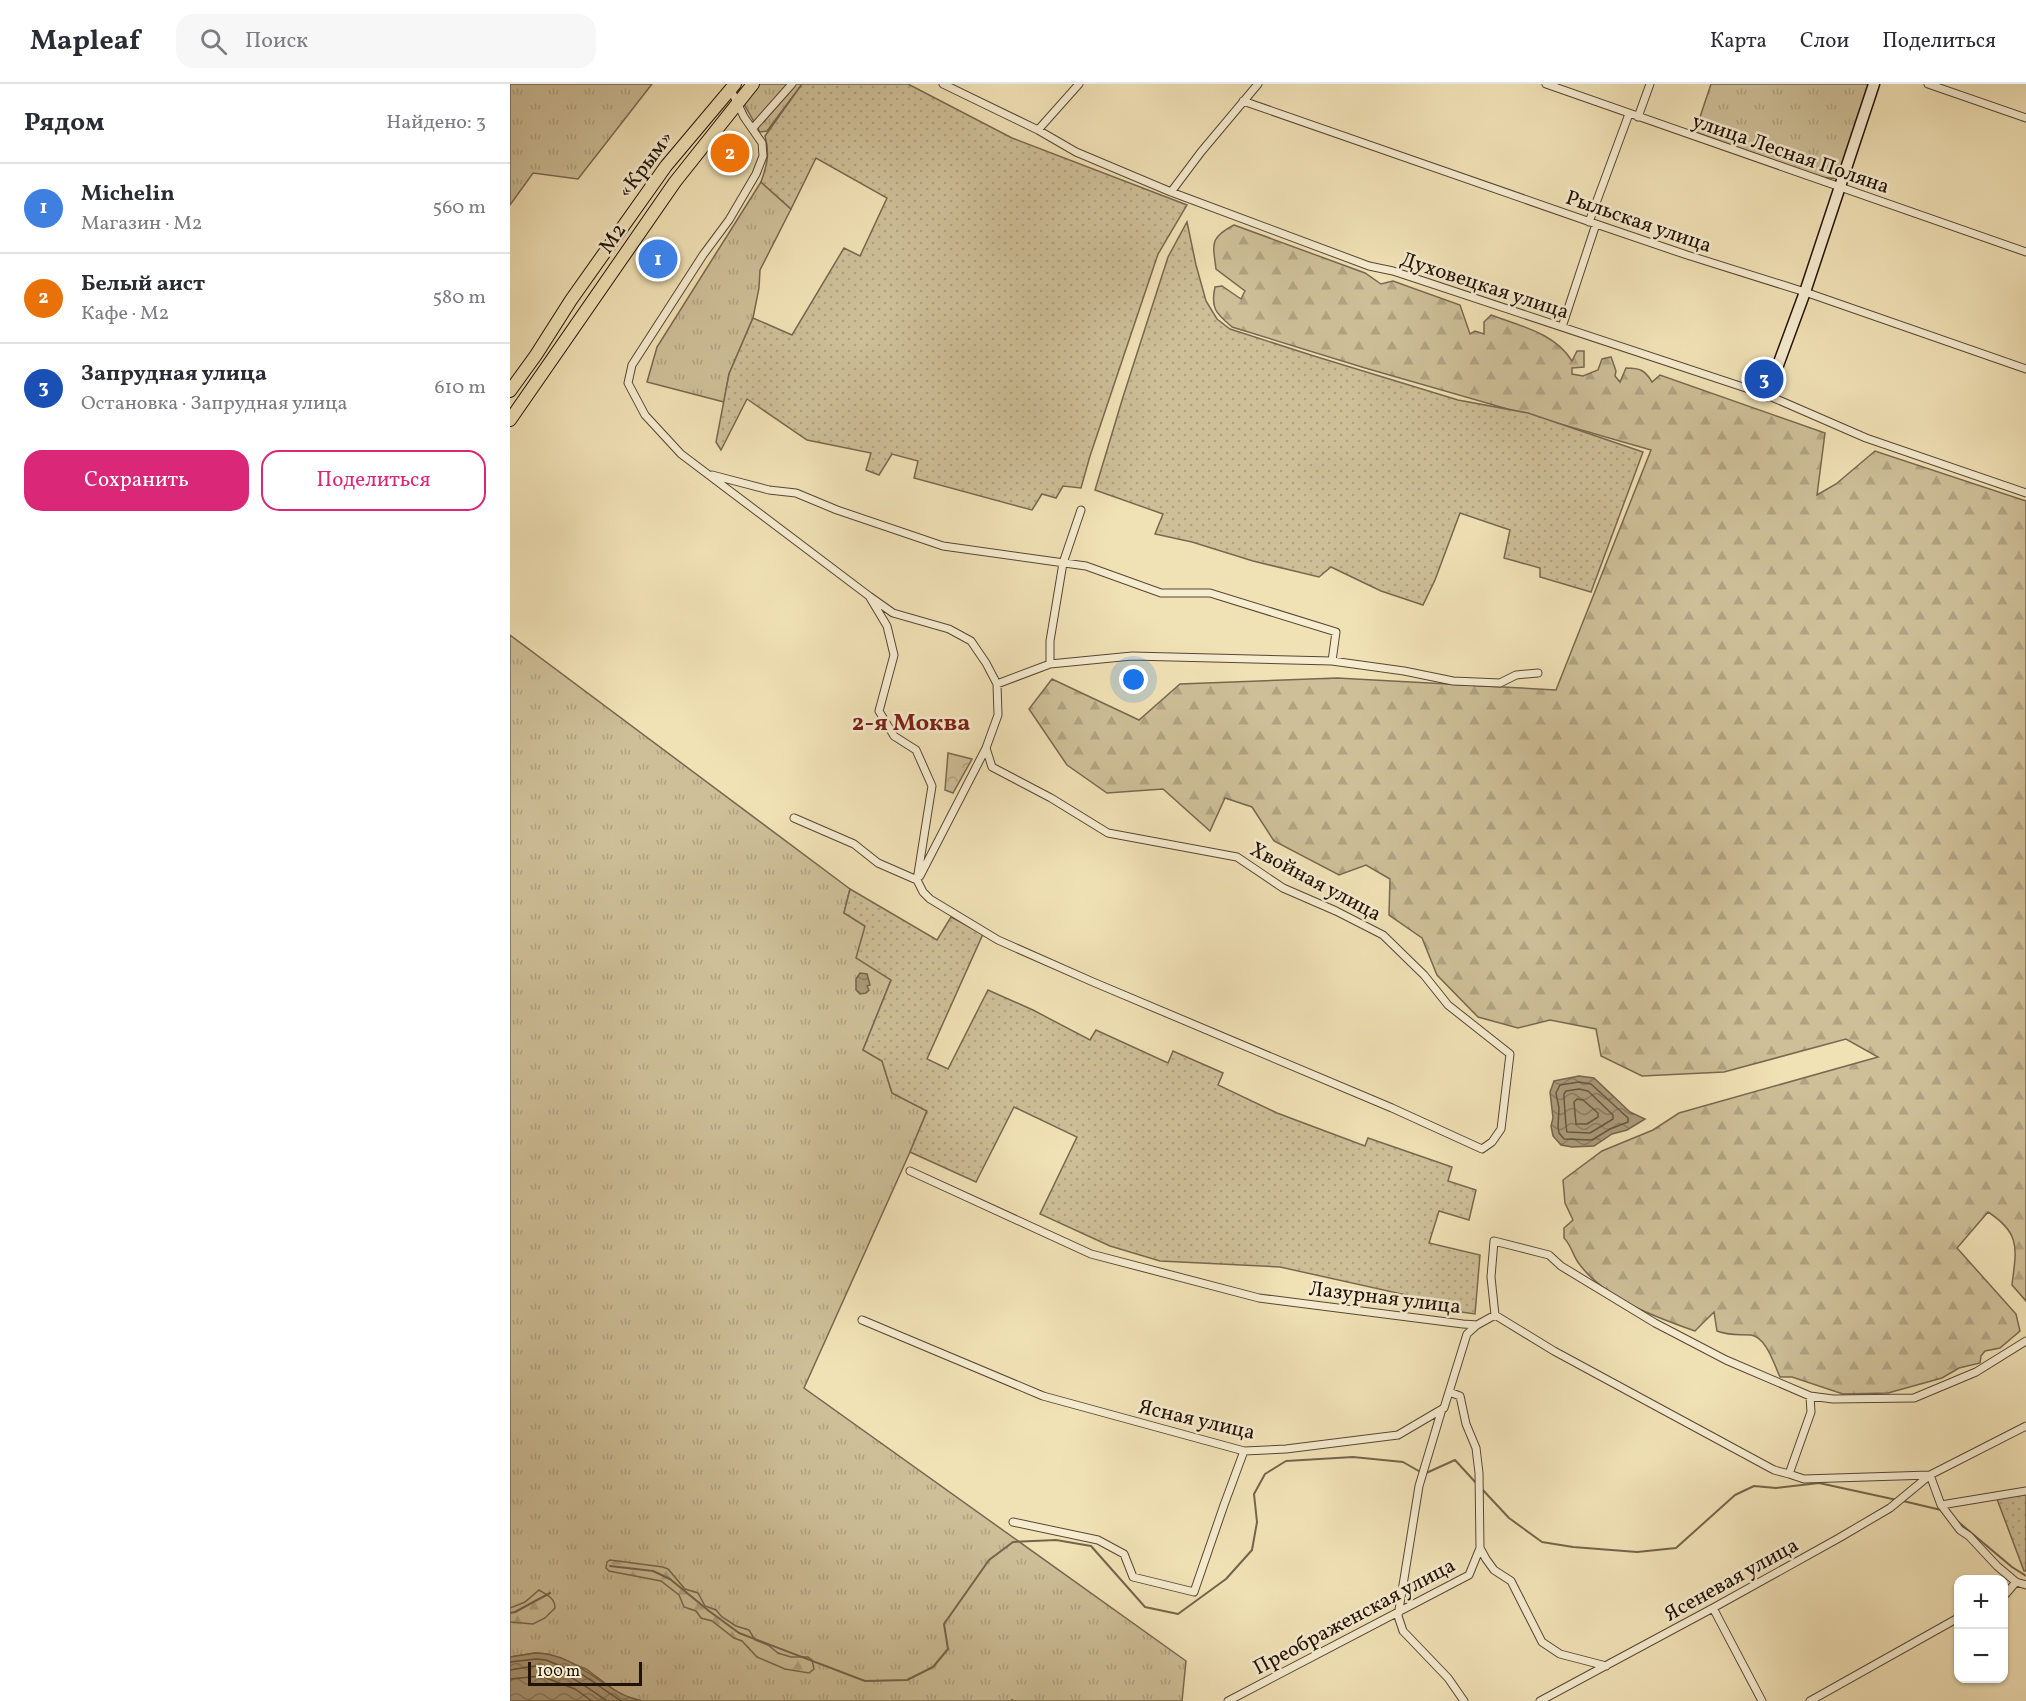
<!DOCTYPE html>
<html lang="ru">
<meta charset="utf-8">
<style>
body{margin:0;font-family:Vollkorn,serif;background:#f7f7f7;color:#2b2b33}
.controls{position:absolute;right:18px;bottom:18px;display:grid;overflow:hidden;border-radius:12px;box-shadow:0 2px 4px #0004}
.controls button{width:54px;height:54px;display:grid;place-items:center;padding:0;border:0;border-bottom:2px solid #e1e1e2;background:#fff;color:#2b2b33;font:30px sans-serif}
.scale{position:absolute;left:18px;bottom:15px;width:114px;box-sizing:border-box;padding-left:6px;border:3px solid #221207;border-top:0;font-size:16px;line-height:21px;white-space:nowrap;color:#221207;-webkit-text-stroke:4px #f6ecd0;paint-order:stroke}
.you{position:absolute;left:624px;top:596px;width:21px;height:21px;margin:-15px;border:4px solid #fff;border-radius:50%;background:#1a73e8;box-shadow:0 0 0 9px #1a73e833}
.badge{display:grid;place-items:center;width:39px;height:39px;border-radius:50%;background:#db2777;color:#fff;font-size:20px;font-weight:700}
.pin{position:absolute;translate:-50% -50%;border:3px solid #fff;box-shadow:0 2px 6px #0006}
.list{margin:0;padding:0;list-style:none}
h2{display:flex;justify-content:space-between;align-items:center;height:78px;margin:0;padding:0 24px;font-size:26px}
h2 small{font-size:20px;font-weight:400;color:#7c7c81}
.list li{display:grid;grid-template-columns:39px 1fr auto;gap:18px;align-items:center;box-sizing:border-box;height:90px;padding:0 24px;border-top:2px solid #e1e1e2}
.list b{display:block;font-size:22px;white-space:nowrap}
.list p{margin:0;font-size:20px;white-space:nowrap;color:#7c7c81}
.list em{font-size:20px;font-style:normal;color:#7c7c81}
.actions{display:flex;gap:12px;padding:18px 24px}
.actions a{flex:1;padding:14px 0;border:2px solid #db2777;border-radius:18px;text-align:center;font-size:21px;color:#db2777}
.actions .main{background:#db2777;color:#fff}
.icon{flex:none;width:33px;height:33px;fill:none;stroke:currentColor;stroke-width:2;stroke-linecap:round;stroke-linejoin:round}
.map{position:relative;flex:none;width:1516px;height:1617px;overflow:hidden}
header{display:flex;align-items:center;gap:36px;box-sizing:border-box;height:84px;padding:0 30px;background:#fff;border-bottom:2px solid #e1e1e2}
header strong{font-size:28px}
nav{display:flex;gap:33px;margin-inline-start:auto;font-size:21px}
.search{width:420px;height:54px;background:#f7f7f7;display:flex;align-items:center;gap:15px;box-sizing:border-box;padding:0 21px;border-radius:18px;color:#7c7c81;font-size:22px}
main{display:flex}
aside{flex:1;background:#fff}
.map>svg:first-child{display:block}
.grass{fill:url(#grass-tufts);stroke:#786850;stroke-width:1.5}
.forest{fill:url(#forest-firs);stroke:#786850;stroke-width:1.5}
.park{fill:url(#park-crowns);stroke:#786850;stroke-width:1.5}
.garden{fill:url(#garden-dots);stroke:#786850;stroke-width:1.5}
.water{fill:url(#water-waves);stroke:#74644c;stroke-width:1.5}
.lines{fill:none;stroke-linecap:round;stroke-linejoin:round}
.shore{stroke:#665640;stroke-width:1.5}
.stream{stroke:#74644c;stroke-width:2}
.street-casing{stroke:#564633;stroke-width:9}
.secondary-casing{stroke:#221207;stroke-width:13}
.highway-casing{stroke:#221207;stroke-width:14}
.street{stroke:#f6ecd0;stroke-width:7}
.secondary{stroke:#f6ecd0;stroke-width:10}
.highway{stroke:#f1e2b6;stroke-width:12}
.labels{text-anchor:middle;stroke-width:5;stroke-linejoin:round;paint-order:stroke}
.street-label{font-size:21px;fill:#221207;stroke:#f6ecd0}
.quarter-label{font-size:24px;font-weight:bold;fill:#7a1f14;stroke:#f6ecd0}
</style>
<header>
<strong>Mapleaf</strong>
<div class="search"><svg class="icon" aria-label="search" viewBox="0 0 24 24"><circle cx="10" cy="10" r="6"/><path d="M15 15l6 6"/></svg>Поиск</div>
<nav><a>Карта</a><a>Слои</a><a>Поделиться</a></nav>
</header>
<main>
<aside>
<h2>Рядом<small>Найдено: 3</small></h2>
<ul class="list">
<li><span class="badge" style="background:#3f7fe0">1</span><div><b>Michelin</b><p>Магазин · М2</p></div><em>560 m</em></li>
<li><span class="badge" style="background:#e8710a">2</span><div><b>Белый аист</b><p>Кафе · М2</p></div><em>580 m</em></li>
<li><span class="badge" style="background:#1a4fb4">3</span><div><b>Запрудная улица</b><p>Остановка · Запрудная улица</p></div><em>610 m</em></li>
</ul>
<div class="actions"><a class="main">Сохранить</a><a>Поделиться</a></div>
</aside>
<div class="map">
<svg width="1516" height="1617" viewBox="0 0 1516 1617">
<defs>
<pattern id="grass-tufts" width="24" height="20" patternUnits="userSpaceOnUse" patternTransform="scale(1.5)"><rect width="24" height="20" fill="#cebf98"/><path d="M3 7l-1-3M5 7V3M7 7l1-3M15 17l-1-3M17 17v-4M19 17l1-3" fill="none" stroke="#b1a382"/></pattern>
<pattern id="forest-firs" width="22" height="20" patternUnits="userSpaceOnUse" patternTransform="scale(1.5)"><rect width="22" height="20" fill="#cebf98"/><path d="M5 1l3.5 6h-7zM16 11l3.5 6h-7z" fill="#b1a382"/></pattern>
<pattern id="park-crowns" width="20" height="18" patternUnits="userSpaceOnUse" patternTransform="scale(1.5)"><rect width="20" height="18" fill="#cebf98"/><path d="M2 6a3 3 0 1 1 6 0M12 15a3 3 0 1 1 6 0" fill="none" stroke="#b1a382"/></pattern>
<pattern id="garden-dots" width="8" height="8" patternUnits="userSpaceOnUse" patternTransform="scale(1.5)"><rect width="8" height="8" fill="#cebf98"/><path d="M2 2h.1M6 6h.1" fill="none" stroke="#b1a382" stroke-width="1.8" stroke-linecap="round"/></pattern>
<pattern id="water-waves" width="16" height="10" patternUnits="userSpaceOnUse" patternTransform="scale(1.5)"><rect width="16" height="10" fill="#ab9b7a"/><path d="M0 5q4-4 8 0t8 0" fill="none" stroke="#8b7d62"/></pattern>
</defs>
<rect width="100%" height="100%" fill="#f1e2b6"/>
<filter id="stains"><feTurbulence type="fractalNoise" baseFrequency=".00333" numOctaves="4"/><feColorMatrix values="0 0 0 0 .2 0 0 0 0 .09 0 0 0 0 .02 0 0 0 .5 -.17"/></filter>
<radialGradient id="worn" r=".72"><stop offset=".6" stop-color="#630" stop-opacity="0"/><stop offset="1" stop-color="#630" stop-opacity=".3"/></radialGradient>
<!-- grass -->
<path class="grass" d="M 0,0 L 142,0 L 68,95 L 23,89 L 0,121 Z
M 239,0 L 292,0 L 257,47 L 250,48 L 235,22 L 233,7 Z
M 1201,0 L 1359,0 L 1328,95 L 1310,93 L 1185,48 Z
M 251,98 L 281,125 L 250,186 L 249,204 L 243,234 L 219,290 L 214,318 L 137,298 L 147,263 Z
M 0,551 L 340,805 L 334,829 L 355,842 L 381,896 L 353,966 L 372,977 L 382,1009 L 417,1027 L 400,1068 L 294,1304 L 676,1577 L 672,1617 L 132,1617 L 111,1611 L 76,1585 L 38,1570 L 25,1569 L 0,1573 Z"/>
<!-- forest -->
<path class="forest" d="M 724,141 L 855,189 L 871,200 L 883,197 L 950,221 L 960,250 L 965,247 L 974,250 L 974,238 L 981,231 C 1010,242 1045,249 1062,277 L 1067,267 L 1074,267 L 1074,283 L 1062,284 L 1062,290 L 1073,292 L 1088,286 L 1092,275 L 1101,273 L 1106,287 L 1105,292 L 1110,298 L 1116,284 C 1130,284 1135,286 1142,298 L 1150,291 L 1315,349 L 1307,411 L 1326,400 L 1365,367 L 1516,417 L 1516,1217 L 1502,1201 C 1506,1166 1512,1150 1478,1128 L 1447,1164 L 1506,1230 L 1510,1247 L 1490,1264 L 1475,1267 L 1471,1272 L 1470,1279 L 1449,1284 L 1432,1294 L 1378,1309 L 1333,1310 L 1282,1293 L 1270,1293 C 1264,1280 1256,1253 1241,1251 C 1229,1250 1219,1252 1207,1247 L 1204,1228 L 1185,1247 C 1145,1233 1096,1215 1070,1181 C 1063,1173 1062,1162 1054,1154 L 1054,1144 L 1063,1136 L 1055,1119 L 1053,1096 L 1092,1067 L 1143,1046 L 1169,1029 L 1368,973 L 1336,955 L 1214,988 L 1132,992 L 1091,972 L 1086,945 L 1040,936 L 1008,944 L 968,933 L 927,891 L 912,854 L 879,831 L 880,795 L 856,781 L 829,791 L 764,757 L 742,723 L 715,714 L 700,747 L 653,705 L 597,709 L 557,681 L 519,625 L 542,595 L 629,636 L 670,600 L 827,594 L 1046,606 L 1141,366 L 855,284 L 722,243 C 707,230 700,225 705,203 L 712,202 L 731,215 L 735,207 L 706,185 C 703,160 699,154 724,141 Z
M 100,1476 L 153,1483 L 158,1485 L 175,1505 L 188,1509 L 195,1522 L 206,1526 L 212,1533 L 226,1542 L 239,1546 L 245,1556 L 258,1561 L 268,1569 L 281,1573 L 298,1573 L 302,1576 L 304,1585 L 299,1589 L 275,1585 L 247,1573 L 232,1557 L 224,1554 L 202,1537 L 191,1534 L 186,1527 L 174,1523 L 169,1511 L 151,1497 L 99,1487 L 96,1484 L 97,1478 Z
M 29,1506 C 37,1511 45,1514 45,1524 L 35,1534 L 23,1540 L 0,1538 L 0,1524 L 15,1518 Z"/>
<!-- park -->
<path class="park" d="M 438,669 L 462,675 L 443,709 L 435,706 Z"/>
<!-- garden -->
<path class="garden" d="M 292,0 L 398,0 L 502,54 L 677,121 L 648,170 L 580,372 L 571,404 L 553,402 L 546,414 L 532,410 L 522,426 L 404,394 L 408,377 L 382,370 L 369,391 L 356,386 L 361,369 L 297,356 L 237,315 L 211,366 L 206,358 L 219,290 L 243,234 L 282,251 L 334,164 L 350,172 L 377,114 L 306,74 L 281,125 L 251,98 C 257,81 260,70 255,52 Z
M 677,138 L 686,181 L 696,217 L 707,235 L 720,245 L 804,272 L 948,316 L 1018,329 L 1133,368 L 1081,508 L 1030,493 L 1030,484 L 994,474 L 1000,446 L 950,429 L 925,496 L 913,521 L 871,507 L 821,483 L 809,493 L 743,477 L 682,458 L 645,450 L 653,430 L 585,406 L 613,313 L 658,173 Z
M 340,805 L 427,856 L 441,833 L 473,850 L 417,975 L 438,985 L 478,906 L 523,926 L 580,956 L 586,946 L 658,979 L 663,967 L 713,989 L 708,1001 L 767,1029 L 855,1062 L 858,1054 L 942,1083 L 938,1097 L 966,1106 L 959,1136 L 929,1127 L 919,1159 L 970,1171 L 965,1230 L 901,1221 L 901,1212 L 770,1183 L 650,1177 L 600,1162 L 530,1130 L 567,1053 L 504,1023 L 466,1098 L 400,1068 L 417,1027 L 382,1009 L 372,977 L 353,966 L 381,896 L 346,874 L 355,842 L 334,829 Z
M 1516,1409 L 1516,1487 L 1514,1487 L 1487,1415 Z"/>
<!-- water -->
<path class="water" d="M 350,889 L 357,890 L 360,901 L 357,902 L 359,906 L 356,909 L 350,910 L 346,906 L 346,895 Z
M 1069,992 L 1084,994 L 1120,1028 L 1135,1035 L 1117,1046 L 1102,1050 L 1084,1062 L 1062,1063 L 1051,1061 L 1043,1052 L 1041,1042 L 1043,1034 L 1040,1008 L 1044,997 Z
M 25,1569 C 69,1569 94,1610 132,1617 L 0,1617 L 0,1573 Z"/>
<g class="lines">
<!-- shore -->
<path class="shore" d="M 1069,998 L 1081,1000 L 1118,1034 L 1118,1038 L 1100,1045 L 1082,1056 L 1054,1055 L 1049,1049 L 1048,1043 L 1049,1024 L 1046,1009 L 1050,1001 Z
M 1069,1005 L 1078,1007 L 1103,1031 L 1103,1035 L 1080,1049 L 1057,1048 C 1056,1045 1054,1016 1054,1010 L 1056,1007 Z
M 1067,1015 L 1073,1016 L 1088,1029 L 1088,1033 L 1077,1040 L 1066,1040 L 1064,1018 Z
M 0,1578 L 26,1575 L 36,1576 L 73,1591 L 111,1617
M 0,1586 C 9,1585 19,1582 29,1582 C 50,1583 80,1605 97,1617
M 0,1595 L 31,1592 L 65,1605 L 82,1617"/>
<!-- stream -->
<path class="stream" d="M 971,1404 L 999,1434 L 1032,1458 L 1063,1463 L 1127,1468 L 1166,1464 L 1225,1411 L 1244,1402 L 1266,1404 L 1309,1399 L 1387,1416
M 1393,1417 L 1431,1426
M 1446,1436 L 1502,1483 L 1516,1492
M 100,1482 L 143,1487 L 160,1495 L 199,1527 L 229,1549 L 355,1597 L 397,1596 L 423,1583 L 438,1565 L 434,1540 L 479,1476 L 503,1458 L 546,1456 L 581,1462 L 635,1523 L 668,1530 L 716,1495 L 742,1466 L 747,1438 L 744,1410 L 755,1390 L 776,1377 L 843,1373 L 893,1378 L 914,1390 L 945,1376 L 967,1400
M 0,1529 L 5,1528 L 40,1509
M 502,1616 L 503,1617"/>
<!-- street casing -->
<g class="street-casing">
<path id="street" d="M 433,0 L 528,46 L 566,68 L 661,108 L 859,182 L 883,187 L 1257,311 L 1356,354 L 1516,409
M 1036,0 L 1516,168
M 1418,0 L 1516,34
M 221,6 L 234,33 L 252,59 L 253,72 L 246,90 L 219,136 L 193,171 L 122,281 L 118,299 L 135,331 L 171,370 L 359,512 L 383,529 L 439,545 L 461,557 L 476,579 L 487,600 L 488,631 L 476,664 L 410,792
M 733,17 L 1086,140 L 1177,171 L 1295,208 L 1516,285
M 1128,33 L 1140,0
M 243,44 L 282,0
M 528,46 L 569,0
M 661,108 L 691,68 L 748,0
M 1079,138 L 1119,30
M 1052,243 L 1086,140
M 202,391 L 259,406 L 286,409 L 327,426 L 433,462 L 576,482 L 651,509 L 700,509 L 826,548 L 822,577
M 359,512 L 377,542 L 384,571 L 369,627 L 384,652 L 406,666 L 422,702 L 407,796 L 413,808 L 420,815 L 488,856 L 583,898 L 882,1024 L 972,1065 L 982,1058 L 991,1045 L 1000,970 L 938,921 L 914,891 L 873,851 L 826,827 L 773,804 L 727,773 L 598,749 L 541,714 L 482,683 L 476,664
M 540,580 L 540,557 L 553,479 L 571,426
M 487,600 L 540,580 L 622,572 L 822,577 L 894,587 L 943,597 L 990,599 L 1006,591 L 1028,589
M 284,734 L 344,760 L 368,779 L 407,796
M 400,1087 L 581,1170 L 749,1214 L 953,1240 L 967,1241 L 985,1231 L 1044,1267 L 1264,1386 L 1279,1390 L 1301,1328 L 1300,1312
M 985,1231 L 981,1193 L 984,1157 L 1039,1171 L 1051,1182 L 1145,1239 L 1216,1276 L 1300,1312 L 1323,1315 L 1404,1314 L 1466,1288 L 1516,1257
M 352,1236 L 533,1312 L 734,1367 L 776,1365 L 888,1351 L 934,1324 L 957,1250 L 967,1241
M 939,1308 L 950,1312 L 956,1340 L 966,1364 L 969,1389 L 970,1464 L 976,1475 L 984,1486 L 1001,1497 L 1032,1558 L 1050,1570 L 1096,1582
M 932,1325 L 909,1402 L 888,1532 L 893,1547 L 938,1594 L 954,1617
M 1279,1390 L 1294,1395 L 1420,1391 L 1431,1421 L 1450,1446 L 1459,1452 L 1487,1482 L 1506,1498 L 1516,1501
M 1431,1421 L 1516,1407
M 503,1438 L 588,1456 L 614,1470 L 623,1493 L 684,1508 L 714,1421 L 734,1367
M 1494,1512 L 1506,1498
M 1203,1524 L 1252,1617
M 718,1617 L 959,1491 L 970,1464
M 1030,1617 L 1203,1524 L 1329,1454 L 1380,1424 L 1420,1391 L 1516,1342
M 1300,1617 L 1448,1534"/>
</g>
<!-- secondary casing -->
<g class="secondary-casing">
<path id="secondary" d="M 1257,311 L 1295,208 L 1364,0"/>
</g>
<!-- highway casing -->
<g class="highway-casing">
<path id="highway" d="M 0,307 L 26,271 L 61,216 L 156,82 L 225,0
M 0,336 L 165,98 L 243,0"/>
</g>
<!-- street -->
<use href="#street" class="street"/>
<!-- secondary -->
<use href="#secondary" class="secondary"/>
<!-- highway -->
<use href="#highway" class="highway"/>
</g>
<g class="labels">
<!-- street labels -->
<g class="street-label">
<text transform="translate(1281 69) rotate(19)" y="7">улица Лесная Поляна</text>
<text transform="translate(135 80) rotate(-53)" y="7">«Крым»</text>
<text transform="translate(1129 137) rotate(19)" y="7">Рыльская улица</text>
<text transform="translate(102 154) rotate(-55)" y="7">М2</text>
<text transform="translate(975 201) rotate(18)" y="7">Духовецкая улица</text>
<text transform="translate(806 797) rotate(28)" y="7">Хвойная улица</text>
<text transform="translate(875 1213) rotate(7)" y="7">Лазурная улица</text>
<text transform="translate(687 1335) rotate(13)" y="7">Ясная улица</text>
<text transform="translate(1221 1495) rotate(-29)" y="7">Ясеневая улица</text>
<text transform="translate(844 1532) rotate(-28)" y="7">Преображенская улица</text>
</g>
<!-- quarter labels -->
<g class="quarter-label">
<text x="401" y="646">2-я Моква</text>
</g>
</g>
<rect width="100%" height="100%" filter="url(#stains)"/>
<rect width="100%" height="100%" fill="url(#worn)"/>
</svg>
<div class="controls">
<button>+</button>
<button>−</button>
</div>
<div class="scale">100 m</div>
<div class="you"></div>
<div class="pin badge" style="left:148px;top:175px;background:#3f7fe0">1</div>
<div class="pin badge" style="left:220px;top:69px;background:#e8710a">2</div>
<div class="pin badge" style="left:1254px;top:295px;background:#1a4fb4">3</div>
</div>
</main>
